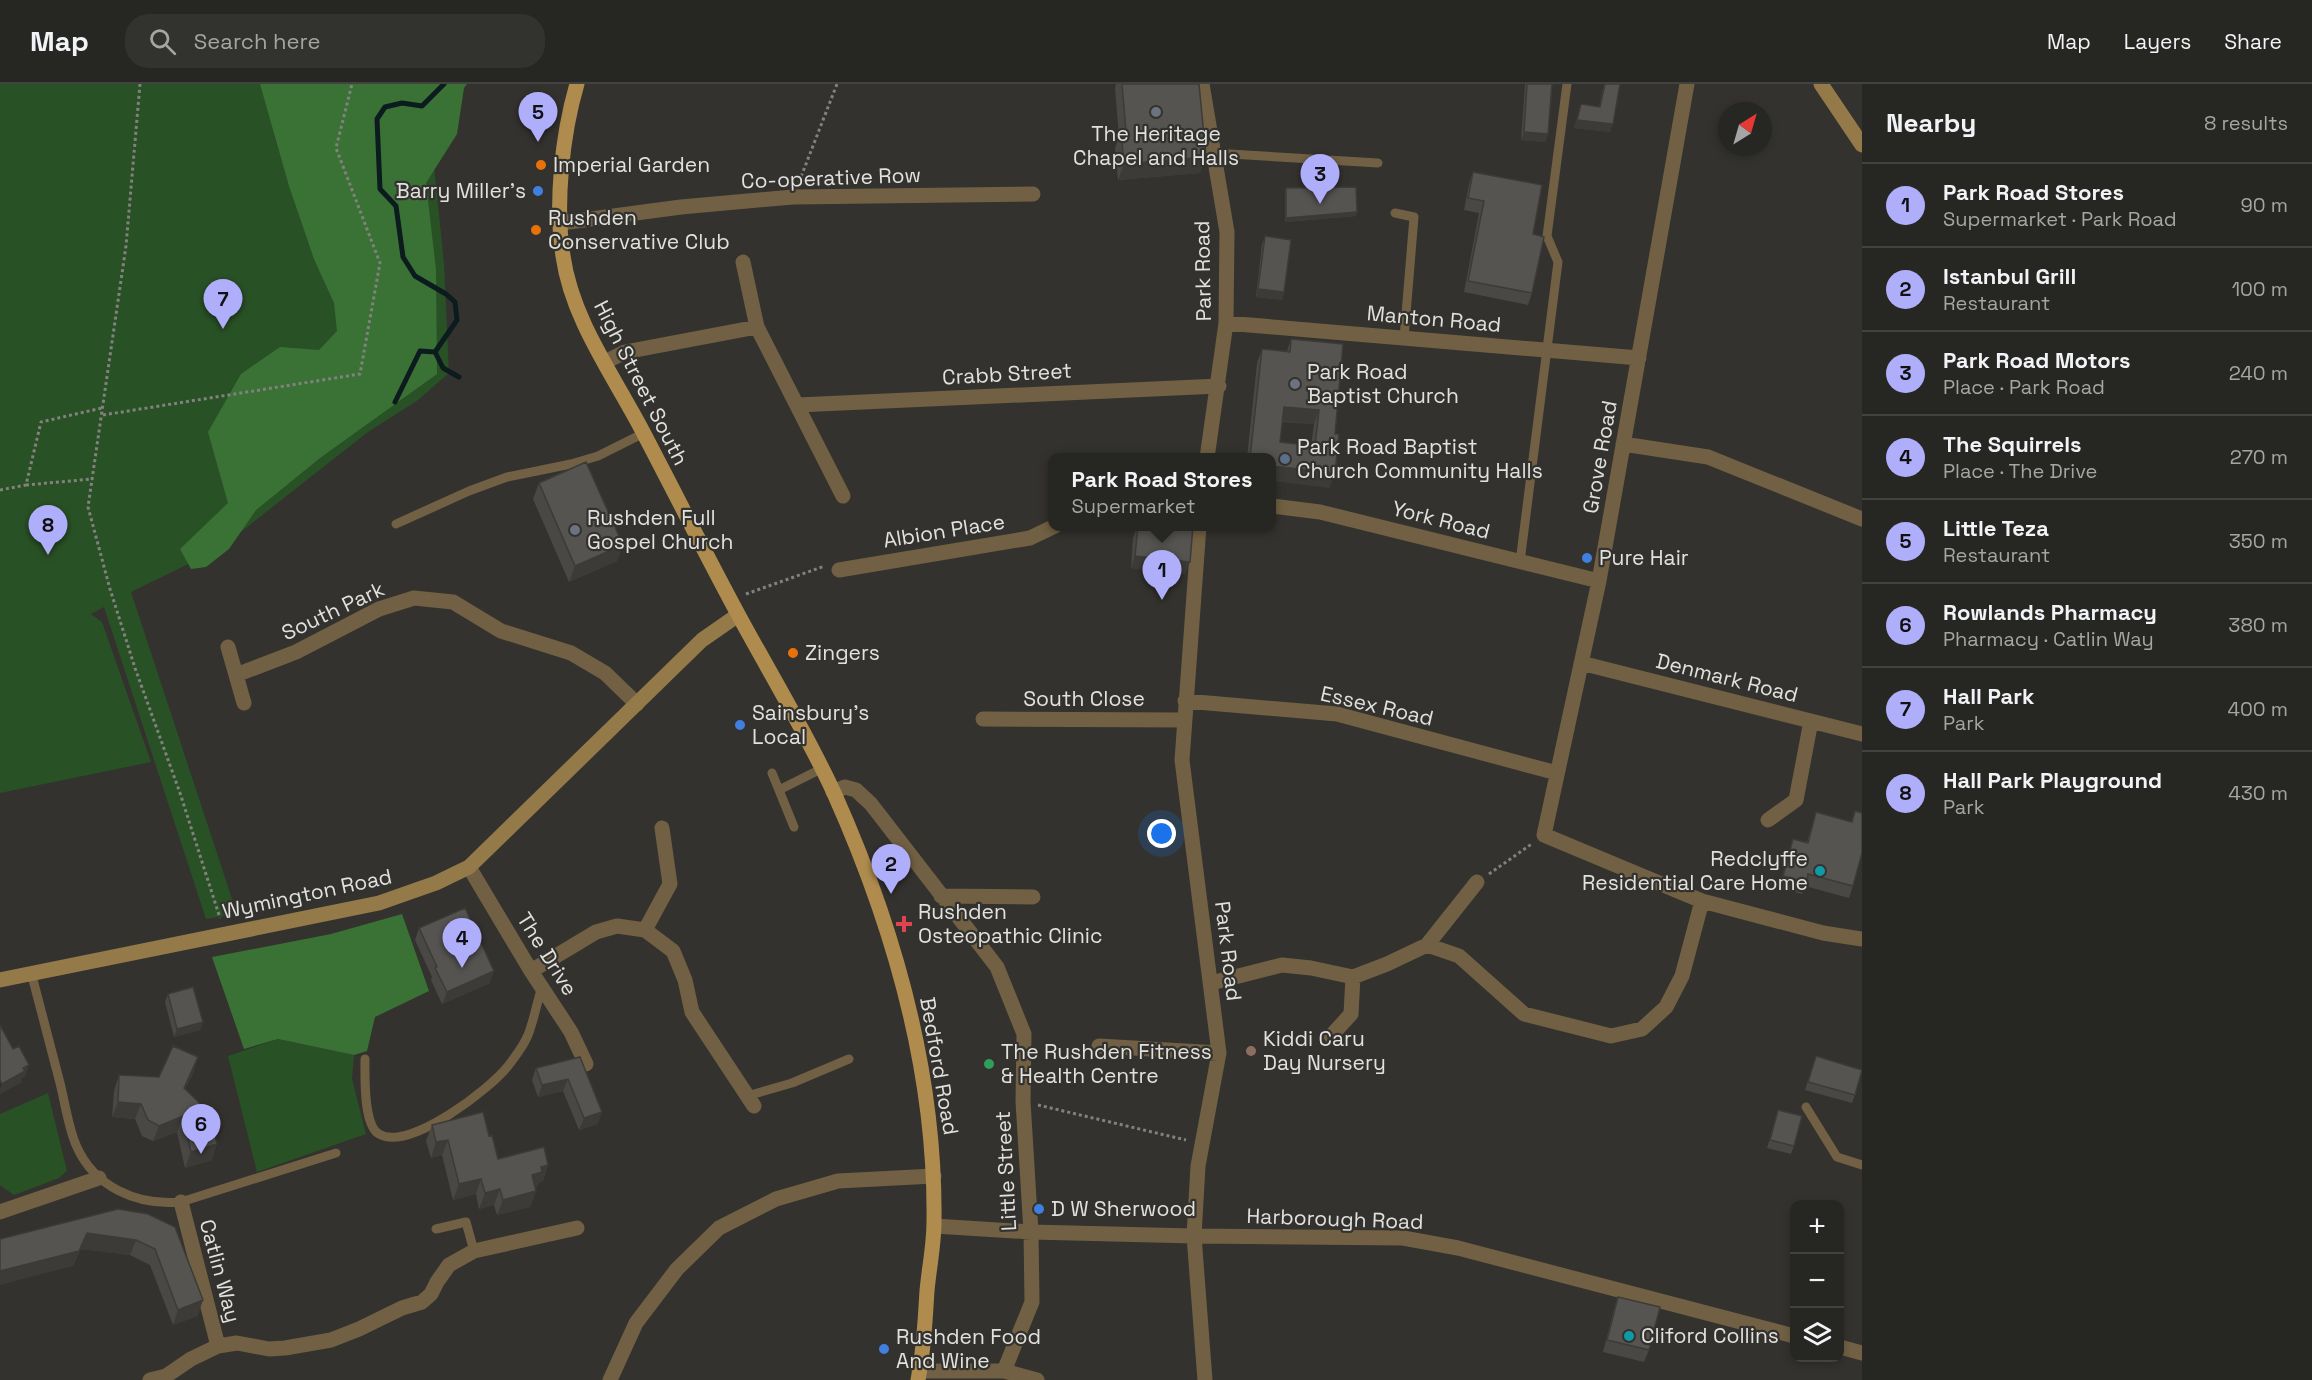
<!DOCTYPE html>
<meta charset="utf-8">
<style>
body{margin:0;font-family:"Space Grotesk",sans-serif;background:#32322f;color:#f1f3f6}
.controls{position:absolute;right:18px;bottom:18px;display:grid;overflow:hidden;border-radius:12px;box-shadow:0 3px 9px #0003}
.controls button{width:54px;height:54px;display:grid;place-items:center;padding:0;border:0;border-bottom:2px solid #424340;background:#262622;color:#f1f3f6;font:30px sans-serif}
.compass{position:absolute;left:1718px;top:18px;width:54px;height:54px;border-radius:50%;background:#262622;box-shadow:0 3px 9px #0003;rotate:37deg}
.you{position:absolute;left:1162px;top:750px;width:21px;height:21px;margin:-15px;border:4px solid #fff;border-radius:50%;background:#1a73e8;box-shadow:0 0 0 9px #1a73e833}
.badge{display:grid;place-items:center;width:39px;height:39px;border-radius:50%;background:#afaefa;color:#111;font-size:20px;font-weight:700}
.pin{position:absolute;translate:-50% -50px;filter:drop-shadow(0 2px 3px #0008)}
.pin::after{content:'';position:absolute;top:32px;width:21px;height:18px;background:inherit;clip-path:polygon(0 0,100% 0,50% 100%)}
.popup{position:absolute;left:1048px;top:369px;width:228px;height:78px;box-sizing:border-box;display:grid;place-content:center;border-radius:12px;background:#262622;filter:drop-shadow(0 2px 4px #0005);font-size:20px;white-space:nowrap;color:#a4a5a5}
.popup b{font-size:22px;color:#f1f3f6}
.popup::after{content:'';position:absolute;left:50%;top:100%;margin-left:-12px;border:12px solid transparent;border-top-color:#262622}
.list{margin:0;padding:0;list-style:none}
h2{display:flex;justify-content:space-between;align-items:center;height:78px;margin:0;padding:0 24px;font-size:26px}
h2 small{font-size:20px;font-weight:400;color:#a4a5a5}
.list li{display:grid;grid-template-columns:39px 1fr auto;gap:18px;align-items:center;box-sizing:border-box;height:84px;padding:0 24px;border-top:2px solid #424340}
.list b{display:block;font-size:22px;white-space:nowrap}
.list p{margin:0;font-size:20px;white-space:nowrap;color:#a4a5a5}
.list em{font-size:20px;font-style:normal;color:#a4a5a5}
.icon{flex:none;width:33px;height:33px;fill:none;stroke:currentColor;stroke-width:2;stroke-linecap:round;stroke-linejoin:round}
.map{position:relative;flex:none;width:1862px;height:1296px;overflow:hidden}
header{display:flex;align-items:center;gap:36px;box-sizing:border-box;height:84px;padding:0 30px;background:#262622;border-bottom:2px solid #424340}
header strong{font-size:28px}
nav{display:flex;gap:33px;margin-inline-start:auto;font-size:21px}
.search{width:420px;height:54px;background:#32322f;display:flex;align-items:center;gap:15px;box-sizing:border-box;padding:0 21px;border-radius:24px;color:#a4a5a5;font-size:22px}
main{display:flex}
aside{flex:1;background:#262622}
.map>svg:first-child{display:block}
.green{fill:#295126}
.forest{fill:#3a7236}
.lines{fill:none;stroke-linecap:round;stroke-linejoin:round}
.stream{stroke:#0c1b1e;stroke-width:5}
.path{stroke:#82817e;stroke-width:3;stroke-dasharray:3 3;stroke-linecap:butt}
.lane{stroke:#716043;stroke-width:9}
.street{stroke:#716043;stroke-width:15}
.secondary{stroke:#947949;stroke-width:15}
.primary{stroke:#af8c4d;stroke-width:15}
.wall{fill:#4a4845;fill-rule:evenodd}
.shaded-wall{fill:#3c3b38}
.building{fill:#565450;stroke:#3c3b38;stroke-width:1.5;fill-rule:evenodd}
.worship-dot{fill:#6b7280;stroke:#33322e;stroke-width:2}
.food-dot{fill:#e8710a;stroke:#33322e;stroke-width:2}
.shop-dot{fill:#3f7fe0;stroke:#33322e;stroke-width:2}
.service-dot{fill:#5c6f8a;stroke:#33322e;stroke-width:2}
.culture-dot{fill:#0f9aa8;stroke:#33322e;stroke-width:2}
.health-dot{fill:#e0444e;stroke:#33322e;stroke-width:2}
.education-dot{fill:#8d6e63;stroke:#33322e;stroke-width:2}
.leisure-dot{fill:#2e9e5b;stroke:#33322e;stroke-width:2}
.labels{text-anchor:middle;stroke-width:4.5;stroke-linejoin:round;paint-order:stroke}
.poi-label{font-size:21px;fill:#e1e1de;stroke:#33322e;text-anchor:start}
.street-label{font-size:21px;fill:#e1e1de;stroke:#33322e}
</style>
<header>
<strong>Map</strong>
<div class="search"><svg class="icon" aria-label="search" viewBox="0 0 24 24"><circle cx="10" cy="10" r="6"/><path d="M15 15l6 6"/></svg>Search here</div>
<nav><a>Map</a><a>Layers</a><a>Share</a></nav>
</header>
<main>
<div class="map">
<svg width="1862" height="1296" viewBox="0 0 1862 1296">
<rect width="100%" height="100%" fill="#33322e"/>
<!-- green -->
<path class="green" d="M 0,0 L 457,0 L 430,43 L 444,179 L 449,289 L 418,316 L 368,348 L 219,465 L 131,508 L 237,830 L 206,835 L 104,523 L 91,530 L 102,538 L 151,678 L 0,709 Z
M 278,955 L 354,971 L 352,995 L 366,1050 L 257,1088 L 228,972 Z
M 48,1009 L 67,1087 L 59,1094 L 14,1111 L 0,1101 L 0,1030 Z"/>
<!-- forest -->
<path class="forest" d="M 260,0 L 467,0 L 464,4 L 457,50 L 426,99 L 436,186 L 437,290 L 320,374 L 256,426 L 229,465 L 206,483 L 191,485 L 180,465 L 228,419 L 208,348 L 241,290 L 280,263 L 319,266 L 337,247 L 334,219 L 314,175 L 289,102 Z
M 402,830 L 429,907 L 375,933 L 367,967 L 354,971 L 278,955 L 244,965 L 212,873 L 331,850 Z"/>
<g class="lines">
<!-- stream -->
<path class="stream" d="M 435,268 L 443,284 L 459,293
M 395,318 L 420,267 L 435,268 L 457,236 L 455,218 L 446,210 L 415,192 L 403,173 L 396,122 L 380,105 L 377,35 L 385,23 L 402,19 L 422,22 L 444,0"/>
<!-- path -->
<path class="path" d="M 140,0 L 126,162 L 88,423 L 110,505 L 135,584 L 180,709 L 220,834
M 799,98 L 837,0
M 103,331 L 360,290 L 380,179 L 336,64 L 352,0
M 26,401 L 92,395
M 0,406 L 26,401 L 41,338 L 102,324
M 746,510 L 825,482
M 1489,790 L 1533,759
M 1038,1021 L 1186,1056"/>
<!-- lane -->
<path class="lane" d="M 1213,69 L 1378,79
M 1395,129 L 1414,133 L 1404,254
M 396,440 L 469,407 L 507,393 L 571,380 L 598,372 L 644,349
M 1520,478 L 1558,178 L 1547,152 L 1567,0
M 772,689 L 794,743
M 779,706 L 821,685
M 31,888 C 41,925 50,962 60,999 C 65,1019 68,1042 76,1061 C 94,1103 137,1122 181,1118 L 336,1069
M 365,975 C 365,992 363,1041 379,1050 C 409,1068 490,1005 508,982 C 515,973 524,961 528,951 C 534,936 537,918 542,903
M 747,1012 L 792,999 L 849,975
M 1806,1023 L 1837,1073 L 1862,1081
M 436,1145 L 466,1138 L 474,1167"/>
<!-- street -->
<path class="street" d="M 1202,0 L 1227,148 L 1226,239 L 1207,374
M 1687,0 L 1599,497 L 1544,751 L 1702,817 L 1823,849 L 1862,855
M 561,139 L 681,123 L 793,113 L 1033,110
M 743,178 L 757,243 L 843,412
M 1226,239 L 1639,274
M 605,278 L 625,268 L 757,243
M 797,321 L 1219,302
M 1623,360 L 1708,373 L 1862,435
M 1272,422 L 1320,428 L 1599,497
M 1199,442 L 1182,676 L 1219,969 L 1198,1082 L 1194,1152 L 1205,1296
M 839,486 L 1030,454 L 1055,442
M 228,563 L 244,619
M 1581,579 L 1862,650
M 236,591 L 296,568 L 379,525 L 414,514 L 453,518 L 501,547 L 571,569 L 605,589 L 637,620
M 1185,617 L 1337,630 L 1557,689
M 983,635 L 1184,636
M 833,708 L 845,703 L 856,706 L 871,720 L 997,883 L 1024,950 L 1023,1017 L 1031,1148 L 1032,1218 L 1004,1287
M 1768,736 L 1796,716 L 1811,637
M 469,783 L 531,887 L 571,948 L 586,980
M 941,812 L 1033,813
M 645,846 L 670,800 L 662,744
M 1427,861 L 1477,798
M 531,887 L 596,848 L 617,842 L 645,846 L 673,867 L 685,896 L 692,928 L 754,1022
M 1211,899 L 1282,881 L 1311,884 L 1353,893 L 1387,880 L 1427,861 L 1459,872 L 1524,930 L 1611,952 L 1642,945 L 1666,923 L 1682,892 L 1702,817
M 1331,952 L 1351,930 L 1353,893
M 1099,962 L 1219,969
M 181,1118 L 218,1262
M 0,1128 L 99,1094
M 934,1142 L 1031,1148 L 1194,1152 L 1403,1154 L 1458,1164 L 1794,1252
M 1840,1263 L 1862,1269
M 919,1287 L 1004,1287 L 1037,1296
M 150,1296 L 166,1292 L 191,1275 L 218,1262 L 237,1259 L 269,1265 L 285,1264 L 331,1256 L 359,1245 L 402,1224 L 422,1218 L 431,1210 L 437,1198 L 449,1181 L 474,1167 L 577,1144
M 610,1296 L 636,1239 L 677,1185 L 719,1144 L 776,1115 L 838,1097 L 934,1092"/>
<!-- secondary -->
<path class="secondary" d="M 1821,0 L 1862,61
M 0,896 L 379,819 L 436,799 L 469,783 L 702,556 L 738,531"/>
<!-- primary -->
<path class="primary" d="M 577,0 C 562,51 555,120 563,172 C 572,236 614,292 643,348 C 675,409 706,471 739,532 C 771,591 806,648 834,709 C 894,843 936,990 934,1138 C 934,1161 929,1184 927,1207 C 925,1237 924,1266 918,1296"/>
</g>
<!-- wall -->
<path class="wall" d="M 1116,0 L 1199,0 L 1200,89 L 1118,96 L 1115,64 L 1119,53 L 1115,4 Z
M 1525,0 L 1552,0 L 1548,50 L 1545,58 L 1521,56 Z
M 1604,0 L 1620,0 L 1610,48 L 1574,44 L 1581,20 L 1599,23 Z
M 1473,88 L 1533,150 L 1532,209 L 1528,221 L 1464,208 L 1479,129 L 1464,126 L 1469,100 Z
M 1286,104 L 1356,132 L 1285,138 L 1285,108 Z
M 1265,152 L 1284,208 L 1282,216 L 1256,213 L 1262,160 Z
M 1291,255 L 1335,350 L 1335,389 L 1329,404 L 1272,374 L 1247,374 L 1257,279 L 1262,265 L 1287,267 ZM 1282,338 L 1314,340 L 1311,362 L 1280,358 Z
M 539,399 L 623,461 L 617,477 L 569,498 L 533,415 Z
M 1137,442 L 1154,443 L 1155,442 L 1193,442 L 1185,490 L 1131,484 L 1133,454 Z
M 1855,727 L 1853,802 L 1849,814 L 1805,802 L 1802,810 L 1779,804 L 1789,767 L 1793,755 L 1807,758 L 1816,728 L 1851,738 Z
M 419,844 L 490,899 L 442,920 L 431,896 L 432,893 L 415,856 Z
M 168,910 L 203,938 L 200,946 L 174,953 L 165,918 Z
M 1816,972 L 1855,1011 L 1852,1019 L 1805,1006 Z
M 198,973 L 193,989 L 185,1005 L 212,1076 L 185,1084 L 177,1048 L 153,1057 L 142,1052 L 135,1035 L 112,1033 L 114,1007 L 119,991 L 159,993 Z
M 580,973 L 598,1040 L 579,1046 L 563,1007 L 538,1013 L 532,996 L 536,984 Z
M 1778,1026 L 1794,1062 L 1791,1070 L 1767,1064 Z
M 432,1041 L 489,1052 L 498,1075 L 548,1081 L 543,1097 L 539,1098 L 536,1104 L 535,1104 L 536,1107 L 530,1123 L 497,1131 L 494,1121 L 479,1125 L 476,1110 L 453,1116 L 442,1071 L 431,1074 L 426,1057 Z
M 175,1143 L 203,1216 L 197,1232 L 173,1241 L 150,1181 L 130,1171 L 81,1165 L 73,1182 L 0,1155 Z
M 1618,1213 L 1649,1266 L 1644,1278 L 1603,1268 L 1614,1225 Z"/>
<!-- shaded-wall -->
<path class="shaded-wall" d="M 1577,36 L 1613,40 L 1610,48 L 1574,44 Z
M 1524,48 L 1548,50 L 1545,58 L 1521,56 Z
M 1206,73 L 1200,89 L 1118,96 L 1124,80 Z
M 1357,128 L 1356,132 L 1285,138 L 1286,134 Z
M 1258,205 L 1284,208 L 1282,216 L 1256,213 Z
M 1284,323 L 1319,326 L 1314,340 L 1279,337 Z
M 1272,382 L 1335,389 L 1329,404 L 1272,397 Z
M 623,461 L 617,477 L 569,498 L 575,482 Z
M 1135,472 L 1190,478 L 1185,490 L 1131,484 Z
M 494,887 L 490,899 L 442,920 L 447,908 Z
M 203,938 L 200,946 L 174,953 L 177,945 Z
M 198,973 L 193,989 L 178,1020 L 184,1004 Z
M 29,981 L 25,993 L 22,994 L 21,999 L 0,1010 L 0,1005 L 2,1000 L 23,984 Z
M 568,995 L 563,1007 L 538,1013 L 542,1001 Z
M 118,1018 L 141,1020 L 135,1035 L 112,1033 Z
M 602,1028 L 598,1040 L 579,1046 L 584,1034 Z
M 183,1032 L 177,1048 L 153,1057 L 159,1042 Z
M 448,1056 L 442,1071 L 431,1074 L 436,1058 Z
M 217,1060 L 212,1076 L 185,1084 L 191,1068 Z
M 548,1081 L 543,1097 L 539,1098 L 536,1104 L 526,1106 L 532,1091 L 541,1083 Z
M 481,1095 L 476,1110 L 453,1116 L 459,1100 Z
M 500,1105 L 494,1121 L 479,1125 L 485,1109 Z
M 536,1107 L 530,1123 L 497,1131 L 503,1116 Z
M 87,1149 L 136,1156 L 130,1171 L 81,1165 L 73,1182 L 0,1201 L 0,1187 Z
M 203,1216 L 197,1232 L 173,1241 L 178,1226 Z"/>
<!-- building -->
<path class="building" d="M 1122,0 L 1199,0 L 1206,73 L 1124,80 L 1121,48 L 1126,47 Z
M 1527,0 L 1552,0 L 1548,50 L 1524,48 Z
M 1605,0 L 1620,0 L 1613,40 L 1577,36 L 1581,20 L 1600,23 Z
M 1473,88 L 1542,101 L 1533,150 L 1544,153 L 1532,209 L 1468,197 L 1484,117 L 1468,114 Z
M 1356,103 L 1357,128 L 1286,134 L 1286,104 Z
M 1265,152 L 1291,156 L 1284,208 L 1258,205 Z
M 1291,255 L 1343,260 L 1335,350 L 1339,350 L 1335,389 L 1272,382 L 1272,374 L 1250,374 L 1262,265 L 1290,268 ZM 1284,323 L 1319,326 L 1315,362 L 1280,358 Z
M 586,378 L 623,461 L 575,482 L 539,399 Z
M 1138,442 L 1157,444 L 1157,442 L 1193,442 L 1190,478 L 1135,472 Z
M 1855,727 L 1862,729 L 1862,769 L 1853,802 L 1808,790 L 1807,798 L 1783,792 L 1793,755 L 1808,759 L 1816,728 L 1852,738 Z
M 465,824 L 494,887 L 447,908 L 435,884 L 437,883 L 419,844 Z
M 193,903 L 203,938 L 177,945 L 168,910 Z
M 0,941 L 13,965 L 19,962 L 29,981 L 23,984 L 25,987 L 2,1000 L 0,996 Z
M 173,962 L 198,973 L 184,1004 L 210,1029 L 217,1060 L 191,1068 L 183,1032 L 159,1042 L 148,1036 L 141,1020 L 118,1018 L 119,991 L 159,993 Z
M 1816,972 L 1862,986 L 1855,1011 L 1808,998 Z
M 580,973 L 602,1028 L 584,1034 L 568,995 L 542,1001 L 536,984 Z
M 1778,1026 L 1802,1032 L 1794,1062 L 1770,1056 Z
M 483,1028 L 489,1052 L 492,1051 L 498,1075 L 544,1063 L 548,1081 L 541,1083 L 542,1088 L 532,1091 L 536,1107 L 503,1116 L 500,1105 L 485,1109 L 481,1095 L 459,1100 L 448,1056 L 436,1058 L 432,1041 Z
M 118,1125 L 148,1130 L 175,1143 L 203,1216 L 178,1226 L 155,1165 L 136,1156 L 87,1149 L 79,1167 L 0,1187 L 0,1155 Z
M 1618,1213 L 1660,1223 L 1649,1266 L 1607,1256 Z"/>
<!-- markers -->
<g class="worship-dot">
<circle cx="1156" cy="28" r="6"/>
<circle cx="1295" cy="300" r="6"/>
<circle cx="575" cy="446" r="6"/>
</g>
<g class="food-dot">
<circle cx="541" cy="81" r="6"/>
<circle cx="536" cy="146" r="6"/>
<circle cx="793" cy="569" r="6"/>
</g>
<g class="shop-dot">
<circle cx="538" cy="107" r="6"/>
<circle cx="1587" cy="474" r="6"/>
<circle cx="740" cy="641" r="6"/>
<circle cx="1039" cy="1125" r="6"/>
<circle cx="884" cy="1265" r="6"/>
</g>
<circle class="service-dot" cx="1285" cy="375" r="6"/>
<g class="culture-dot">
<circle cx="1820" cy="787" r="6"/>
<circle cx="1629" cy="1252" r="6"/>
</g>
<path class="health-dot" d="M901 831h6v6h6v6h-6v6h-6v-6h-6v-6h6z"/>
<circle class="education-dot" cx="1251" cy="967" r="6"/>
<circle class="leisure-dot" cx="989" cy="980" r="6"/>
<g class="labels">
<!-- poi labels -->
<g class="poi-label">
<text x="1156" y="57" text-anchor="middle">The Heritage<tspan x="1156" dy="24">Chapel and Halls</tspan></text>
<text x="553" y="88">Imperial Garden</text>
<text x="526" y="114" text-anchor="end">Barry Miller's</text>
<text x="548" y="141">Rushden<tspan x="548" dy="24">Conservative Club</tspan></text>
<text x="1307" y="295">Park Road<tspan x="1307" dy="24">Baptist Church</tspan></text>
<text x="1297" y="370">Park Road Baptist<tspan x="1297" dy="24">Church Community Halls</tspan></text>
<text x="587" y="441">Rushden Full<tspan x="587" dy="24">Gospel Church</tspan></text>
<text x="1599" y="481">Pure Hair</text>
<text x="805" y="576">Zingers</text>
<text x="752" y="636">Sainsbury's<tspan x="752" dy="24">Local</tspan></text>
<text x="1808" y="782" text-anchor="end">Redclyffe<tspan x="1808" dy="24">Residential Care Home</tspan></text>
<text x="918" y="835">Rushden<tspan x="918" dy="24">Osteopathic Clinic</tspan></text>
<text x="1263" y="962">Kiddi Caru<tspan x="1263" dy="24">Day Nursery</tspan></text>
<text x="1001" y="975">The Rushden Fitness<tspan x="1001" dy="24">&amp; Health Centre</tspan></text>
<text x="1051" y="1132">D W Sherwood</text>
<text x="1641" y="1259">Cliford Collins</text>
<text x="896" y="1260">Rushden Food<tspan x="896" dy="24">And Wine</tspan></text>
</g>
<!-- street labels -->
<g class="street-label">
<text transform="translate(831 94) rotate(-2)" y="7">Co-operative Row</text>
<text transform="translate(1203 187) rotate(-91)" y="7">Park Road</text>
<text transform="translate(1434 235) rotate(5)" y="7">Manton Road</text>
<text transform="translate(1007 290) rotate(-3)" y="7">Crabb Street</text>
<text transform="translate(641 299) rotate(63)" y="7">High Street South</text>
<text transform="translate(1600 373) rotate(-80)" y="7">Grove Road</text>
<text transform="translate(1441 436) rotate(14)" y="7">York Road</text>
<text transform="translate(944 447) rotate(-9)" y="7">Albion Place</text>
<text transform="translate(333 527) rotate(-25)" y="7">South Park</text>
<text transform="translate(1727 594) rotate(14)" y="7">Denmark Road</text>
<text x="1084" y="622">South Close</text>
<text transform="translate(1377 622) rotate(13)" y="7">Essex Road</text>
<text transform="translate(307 810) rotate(-12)" y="7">Wymington Road</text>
<text transform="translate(1228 867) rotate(83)" y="7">Park Road</text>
<text transform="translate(547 870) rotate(58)" y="7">The Drive</text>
<text transform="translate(939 982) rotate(80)" y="7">Bedford Road</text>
<text transform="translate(1006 1087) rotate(-93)" y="7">Little Street</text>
<text transform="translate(1335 1135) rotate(2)" y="7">Harborough Road</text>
<text transform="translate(220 1187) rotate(75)" y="7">Catlin Way</text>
</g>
</g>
</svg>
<div class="controls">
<button>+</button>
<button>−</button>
<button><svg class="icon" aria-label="layers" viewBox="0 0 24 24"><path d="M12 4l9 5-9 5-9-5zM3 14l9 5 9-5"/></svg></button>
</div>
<svg class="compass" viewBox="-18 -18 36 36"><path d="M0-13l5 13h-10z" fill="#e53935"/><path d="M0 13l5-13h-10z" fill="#a4a5a5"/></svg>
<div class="you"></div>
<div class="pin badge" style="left:1162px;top:516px">1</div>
<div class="popup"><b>Park Road Stores</b>Supermarket</div>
<div class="pin badge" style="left:891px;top:810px">2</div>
<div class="pin badge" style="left:1320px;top:120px">3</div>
<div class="pin badge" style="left:462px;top:884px">4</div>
<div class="pin badge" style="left:538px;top:58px">5</div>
<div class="pin badge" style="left:201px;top:1070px">6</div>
<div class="pin badge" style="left:223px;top:245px">7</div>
<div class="pin badge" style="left:48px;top:471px">8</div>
</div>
<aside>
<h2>Nearby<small>8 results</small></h2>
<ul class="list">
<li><span class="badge">1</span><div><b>Park Road Stores</b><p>Supermarket · Park Road</p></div><em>90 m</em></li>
<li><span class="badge">2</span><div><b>Istanbul Grill</b><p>Restaurant</p></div><em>100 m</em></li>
<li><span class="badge">3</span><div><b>Park Road Motors</b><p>Place · Park Road</p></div><em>240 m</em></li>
<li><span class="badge">4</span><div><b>The Squirrels</b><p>Place · The Drive</p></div><em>270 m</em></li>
<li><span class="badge">5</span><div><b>Little Teza</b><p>Restaurant</p></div><em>350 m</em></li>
<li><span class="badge">6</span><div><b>Rowlands Pharmacy</b><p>Pharmacy · Catlin Way</p></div><em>380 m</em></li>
<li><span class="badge">7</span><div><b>Hall Park</b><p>Park</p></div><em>400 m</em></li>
<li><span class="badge">8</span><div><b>Hall Park Playground</b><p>Park</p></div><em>430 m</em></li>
</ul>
</aside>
</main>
